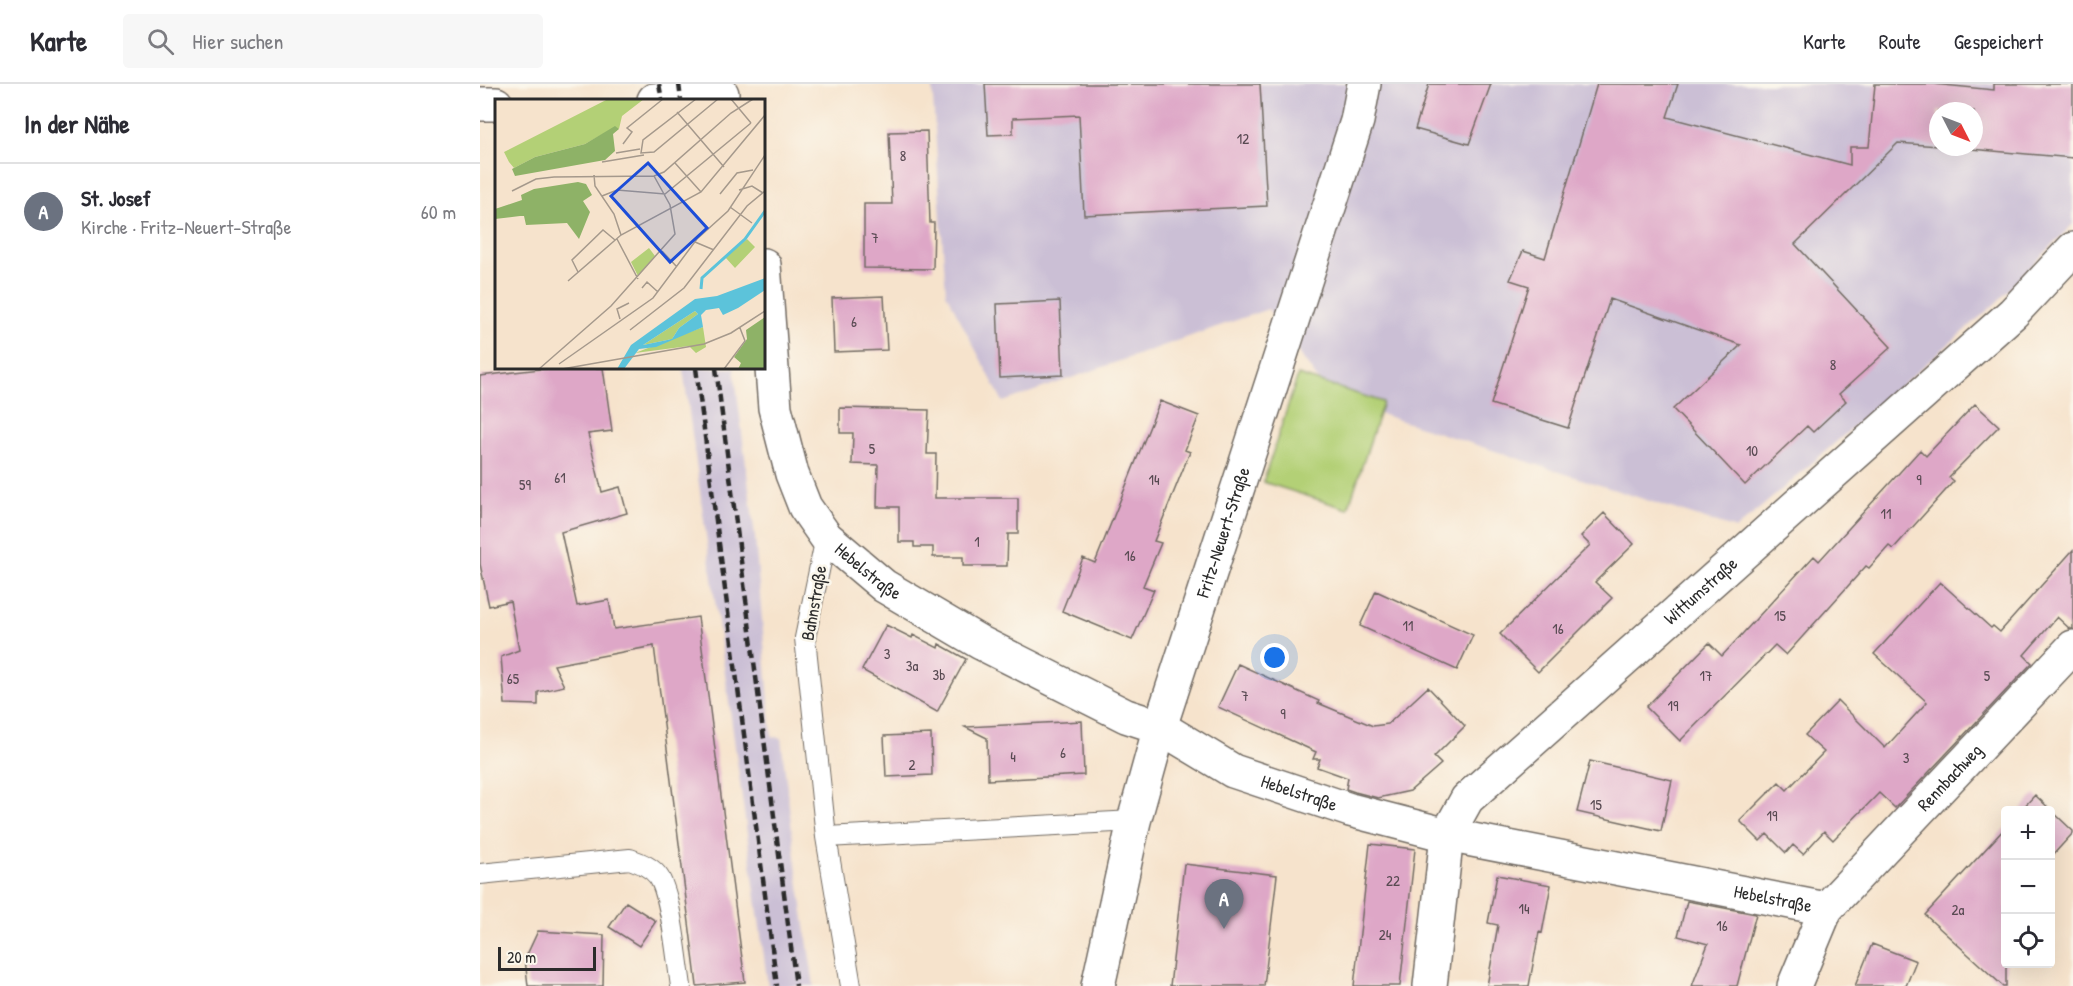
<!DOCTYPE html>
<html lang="de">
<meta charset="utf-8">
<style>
body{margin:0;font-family:"Patrick Hand",sans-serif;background:#f7f7f7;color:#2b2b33}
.controls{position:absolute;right:18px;bottom:18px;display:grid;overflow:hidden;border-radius:6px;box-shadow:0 6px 24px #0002}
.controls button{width:54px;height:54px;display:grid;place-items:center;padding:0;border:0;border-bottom:2px solid #e1e1e2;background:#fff;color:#2b2b33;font:30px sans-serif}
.compass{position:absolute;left:1449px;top:18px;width:54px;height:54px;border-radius:50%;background:#fff;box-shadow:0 6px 24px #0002;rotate:132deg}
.scale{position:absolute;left:18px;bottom:15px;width:98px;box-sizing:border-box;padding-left:6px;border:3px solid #2b2b2b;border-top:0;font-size:16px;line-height:21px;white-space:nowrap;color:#2b2b2b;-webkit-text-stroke:4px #fbf7ec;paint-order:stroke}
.you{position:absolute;left:795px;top:574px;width:21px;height:21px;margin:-15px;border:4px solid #fff;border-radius:50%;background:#1a73e8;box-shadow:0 0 0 9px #1a73e833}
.badge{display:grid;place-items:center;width:39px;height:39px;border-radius:50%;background:#111827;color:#fff;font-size:20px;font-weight:700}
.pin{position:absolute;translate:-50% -50px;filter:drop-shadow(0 2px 3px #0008)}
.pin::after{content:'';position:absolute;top:32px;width:21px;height:18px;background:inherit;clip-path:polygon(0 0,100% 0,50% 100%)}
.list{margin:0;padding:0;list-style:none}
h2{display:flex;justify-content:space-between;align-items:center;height:78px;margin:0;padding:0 24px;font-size:26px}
h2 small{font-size:20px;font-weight:400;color:#7c7c81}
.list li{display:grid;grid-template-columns:39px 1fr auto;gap:18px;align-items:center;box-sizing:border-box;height:96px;padding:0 24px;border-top:2px solid #e1e1e2}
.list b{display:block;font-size:22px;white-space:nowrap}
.list p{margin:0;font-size:20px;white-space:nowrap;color:#7c7c81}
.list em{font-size:20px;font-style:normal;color:#7c7c81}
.icon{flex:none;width:33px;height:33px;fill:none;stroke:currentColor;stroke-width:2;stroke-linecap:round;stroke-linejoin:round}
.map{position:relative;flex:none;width:1593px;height:902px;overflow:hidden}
header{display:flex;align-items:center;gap:36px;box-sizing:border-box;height:84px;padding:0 30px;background:#fff;border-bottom:2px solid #e1e1e2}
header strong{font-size:28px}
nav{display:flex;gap:33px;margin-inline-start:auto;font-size:21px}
.search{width:420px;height:54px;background:#f7f7f7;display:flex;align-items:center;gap:15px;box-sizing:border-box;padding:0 21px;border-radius:6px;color:#7c7c81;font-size:22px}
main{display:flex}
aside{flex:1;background:#fff}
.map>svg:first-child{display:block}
.industrial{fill:#cbbfd5;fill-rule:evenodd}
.green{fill:#b3d076;stroke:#6f7e50;stroke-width:1.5}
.building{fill:#dea7c7}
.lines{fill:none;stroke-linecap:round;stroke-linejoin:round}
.service-casing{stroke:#726b63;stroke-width:22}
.minor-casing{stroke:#726b63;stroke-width:36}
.service{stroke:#fff;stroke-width:20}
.minor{stroke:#fff;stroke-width:33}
.rail{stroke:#2b2b2b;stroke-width:4.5;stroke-dasharray:9 4.5;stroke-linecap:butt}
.labels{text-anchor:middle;stroke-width:5;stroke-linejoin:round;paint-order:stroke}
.number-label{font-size:15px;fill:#584a52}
.street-label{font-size:18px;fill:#2b2b2b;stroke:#fbf7ec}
.inset-river{fill:none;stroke:#5cc3da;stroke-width:3}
.inset-road{fill:none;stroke:#a5998c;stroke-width:1.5}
.view{fill:#1d4ed8;fill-opacity:0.15;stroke:#1d4ed8;stroke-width:3}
.inset-edge{fill:none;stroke:#2b2b2b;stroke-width:3}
</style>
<header>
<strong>Karte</strong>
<div class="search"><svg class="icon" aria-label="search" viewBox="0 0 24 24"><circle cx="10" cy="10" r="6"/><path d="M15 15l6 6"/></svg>Hier suchen</div>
<nav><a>Karte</a><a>Route</a><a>Gespeichert</a></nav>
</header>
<main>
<aside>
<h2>In der Nähe<small></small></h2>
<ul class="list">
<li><span class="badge" style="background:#6b7280">A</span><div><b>St. Josef</b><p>Kirche · Fritz-Neuert-Straße</p></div><em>60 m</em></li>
</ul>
</aside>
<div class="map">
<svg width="1593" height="902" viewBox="0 0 1593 902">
<rect width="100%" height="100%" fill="#fbf7ec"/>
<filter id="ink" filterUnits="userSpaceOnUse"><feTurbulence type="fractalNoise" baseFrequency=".0167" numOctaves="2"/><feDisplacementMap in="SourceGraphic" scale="12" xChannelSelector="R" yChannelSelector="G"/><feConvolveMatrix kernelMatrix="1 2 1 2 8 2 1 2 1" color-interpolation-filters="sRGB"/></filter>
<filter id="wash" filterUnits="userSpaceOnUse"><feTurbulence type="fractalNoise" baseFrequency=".008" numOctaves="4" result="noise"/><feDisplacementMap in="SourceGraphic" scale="24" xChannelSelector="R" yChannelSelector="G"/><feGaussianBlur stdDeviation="1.35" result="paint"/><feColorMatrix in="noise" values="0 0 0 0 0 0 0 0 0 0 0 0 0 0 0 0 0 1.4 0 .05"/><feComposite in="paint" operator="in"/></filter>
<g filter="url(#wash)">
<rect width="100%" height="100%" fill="#f6e3cc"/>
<!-- industrial -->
<path class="industrial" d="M 452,0 L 1593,0 L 1593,140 L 1516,219 L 1256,445 L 851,314 L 788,225 L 523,318 L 466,209 ZM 1458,27 L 1494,27 L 1494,63 L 1458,63 Z
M 203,284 L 254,284 L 275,453 L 292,653 L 301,654 L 316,781 L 334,902 L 288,902 Z"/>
<!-- green -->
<path class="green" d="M 818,291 L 903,318 L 868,425 L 783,398 Z"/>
<g id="blocks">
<!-- building -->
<path class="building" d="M 505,0 L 780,0 L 787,122 L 604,131 L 599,31 L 533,34 L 533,50 L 508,51 Z
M 949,0 L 1011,0 L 989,60 L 935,45 Z
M 1117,0 L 1198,0 L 1187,33 L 1370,81 L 1370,63 L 1389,63 L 1395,0 L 1453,0 L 1514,6 L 1514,0 L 1593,0 L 1593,74 L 1468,63 L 1494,63 L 1494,27 L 1458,27 L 1458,62 L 1418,59 L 1315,160 L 1411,263 L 1359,310 L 1366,317 L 1333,348 L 1327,342 L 1265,401 L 1193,325 L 1261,261 L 1130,215 L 1088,344 L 1011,320 L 1049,202 L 1030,196 L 1043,167 L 1065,174 Z
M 447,47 L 450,139 L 454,139 L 453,185 L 384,184 L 384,120 L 412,120 L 409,48 Z
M 404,212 L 407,266 L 354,268 L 352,214 Z
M 580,217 L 583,291 L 520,294 L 517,220 Z
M 69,284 L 123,284 L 132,347 L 108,350 L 122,408 L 140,403 L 147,429 L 81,448 L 97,522 L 129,516 L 134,545 L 218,533 L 265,898 L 217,902 L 174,562 L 74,581 L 84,602 L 58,608 L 58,621 L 25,620 L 21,573 L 39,566 L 30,517 L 9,522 L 0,480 L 0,292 Z
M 680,317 L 719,332 L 705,366 L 710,368 L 674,457 L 681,459 L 663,502 L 674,506 L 652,556 L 582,527 L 603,474 L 615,479 Z
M 1495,320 L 1519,342 L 1469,393 L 1474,397 L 1413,465 L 1409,462 L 1389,484 L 1386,482 L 1306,571 L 1295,561 L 1200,657 L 1166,623 L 1229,559 L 1242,572 L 1334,472 L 1339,477 L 1440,366 L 1446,372 Z
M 360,324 L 449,326 L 447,370 L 456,370 L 455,414 L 538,414 L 538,450 L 528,450 L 527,482 L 483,482 L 483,473 L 453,473 L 453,463 L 434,463 L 434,458 L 419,458 L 419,423 L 397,423 L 398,381 L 372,380 L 373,349 L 360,349 Z
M 1124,429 L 1154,460 L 1115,498 L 1132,514 L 1058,588 L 1020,550 L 1110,461 L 1101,452 Z
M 1593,466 L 1593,545 L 1590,545 L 1577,533 L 1544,571 L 1552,579 L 1415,724 L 1399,709 L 1353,756 L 1344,747 L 1323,770 L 1313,761 L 1306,769 L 1287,750 L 1280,757 L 1260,737 L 1299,698 L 1307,706 L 1344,668 L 1325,651 L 1358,617 L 1405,664 L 1447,618 L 1394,570 L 1460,498 L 1511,544 L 1513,542 L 1520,548 Z
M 896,507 L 993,551 L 977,586 L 880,542 Z
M 406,541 L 432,554 L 433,551 L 458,564 L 459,560 L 486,575 L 457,628 L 382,586 Z
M 758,580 L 839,617 L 838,619 L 893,642 L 908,640 L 948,603 L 985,642 L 954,673 L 961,680 L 930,707 L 898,714 L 875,708 L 866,705 L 868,694 L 837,683 L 840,675 L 833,675 L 836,668 L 738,623 Z
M 602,637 L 604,691 L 508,696 L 507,654 L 485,643 Z
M 451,650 L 452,691 L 406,693 L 404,652 Z
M 1110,677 L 1192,696 L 1181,747 L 1097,728 Z
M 1555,711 L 1593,747 L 1593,749 L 1570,774 L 1570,726 L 1541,726 Z
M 1526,743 L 1526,902 L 1523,902 L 1445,831 Z
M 890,760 L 935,765 L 920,902 L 874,902 Z
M 704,780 L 797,791 L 784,902 L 690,902 Z
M 1017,791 L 1071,801 L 1062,849 L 1059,848 L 1049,902 L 1007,902 L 1018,841 L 1008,839 Z
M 1207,817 L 1276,830 L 1257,902 L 1212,902 L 1228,860 L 1198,852 Z
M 146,818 L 176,837 L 159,862 L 129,843 Z
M 58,847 L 124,851 L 123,902 L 48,902 L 45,875 Z
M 1392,860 L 1436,877 L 1426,902 L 1375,902 Z"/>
</g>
</g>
<g filter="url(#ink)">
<use href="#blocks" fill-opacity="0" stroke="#726b63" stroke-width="1.5"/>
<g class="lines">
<!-- service casing -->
<g class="service-casing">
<path id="service" d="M 346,453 L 325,554 L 346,753 L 371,902
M 346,753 L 654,737
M 0,790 L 150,775 C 161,779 171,783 178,792 C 191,809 197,877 201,902"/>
</g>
<!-- minor casing -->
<g class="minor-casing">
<g id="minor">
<path d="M 174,16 L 242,10"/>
<path d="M 0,20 L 16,20"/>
<path id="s1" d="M 284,181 L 295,324 L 312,390 L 325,423 L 346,453 L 404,502 L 501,559 L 646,632 L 680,643 L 753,687 L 870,726 L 967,751 L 1346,825"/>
<path id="s2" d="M 618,902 L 654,737 L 680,643 L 877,37 L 884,0"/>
<path id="s3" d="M 950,902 L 967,751 L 987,715 L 1533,229 L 1593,165"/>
<path id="s4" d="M 1314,902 L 1346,825 L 1593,563"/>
</g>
</g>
<!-- service -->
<use href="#service" class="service"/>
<!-- minor -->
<use href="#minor" class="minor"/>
<!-- rail -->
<path class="rail" d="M 179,0 L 182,16
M 199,0 L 201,16
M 216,284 L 297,902
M 236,284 L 316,902"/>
</g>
</g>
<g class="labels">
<!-- number labels -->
<g class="number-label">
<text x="763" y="60">12</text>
<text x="423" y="77">8</text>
<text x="395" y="159">7</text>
<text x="374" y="243">6</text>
<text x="1353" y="286">8</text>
<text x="392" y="370">5</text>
<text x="1272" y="372">10</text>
<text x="80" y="399">61</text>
<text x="674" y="401">14</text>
<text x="1439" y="401">9</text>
<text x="45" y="406">59</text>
<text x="1406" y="435">11</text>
<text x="497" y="463">1</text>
<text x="650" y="477">16</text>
<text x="1300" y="537">15</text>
<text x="928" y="547">11</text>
<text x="1078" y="550">16</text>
<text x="407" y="575">3</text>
<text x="432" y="587">3a</text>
<text x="459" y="596">3b</text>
<text x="1226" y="597">17</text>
<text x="1507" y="597">5</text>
<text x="33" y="600">65</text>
<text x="765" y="617">7</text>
<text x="1193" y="627">19</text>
<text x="803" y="635">9</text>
<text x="583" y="674">6</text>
<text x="533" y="678">4</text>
<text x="1426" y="679">3</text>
<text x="432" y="686">2</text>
<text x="1116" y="726">15</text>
<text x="1292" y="737">19</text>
<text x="913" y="802">22</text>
<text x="1044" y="830">14</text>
<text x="1478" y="831">2a</text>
<text x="1242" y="847">16</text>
<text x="905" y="856">24</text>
</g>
<!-- street labels -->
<g class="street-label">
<text dy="6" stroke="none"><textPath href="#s2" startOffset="471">Fritz-Neuert-Straße</textPath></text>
<text dy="6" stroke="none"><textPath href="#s1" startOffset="338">Hebelstraße</textPath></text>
<text dy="6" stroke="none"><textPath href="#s3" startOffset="506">Wittumstraße</textPath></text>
<text transform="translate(334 519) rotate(-80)" y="6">Bahnstraße</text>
<text dy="6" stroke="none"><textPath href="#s4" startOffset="264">Rennbachweg</textPath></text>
<text dy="6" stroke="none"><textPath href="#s1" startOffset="825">Hebelstraße</textPath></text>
<text dy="6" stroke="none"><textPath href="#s1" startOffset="1311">Hebelstraße</textPath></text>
</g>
</g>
<!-- overview -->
<g transform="translate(15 15)">
<rect width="270" height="270" fill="#f6e3cc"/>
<path d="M 113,0 L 149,0 L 127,17 L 124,30 L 120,28 L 90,45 L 40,58 L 19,69 L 14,63 L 9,53 ZM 252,140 L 260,148 L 240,169 L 230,158 ZM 154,149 L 160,157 L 143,177 L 136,163 ZM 200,212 L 203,215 L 184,229 L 177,240 L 148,246 ZM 208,228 L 211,248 L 201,254 L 194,247 L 140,254 Z" fill="#b3d076"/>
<path d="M 120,27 L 124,30 L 118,35 L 120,52 L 110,61 L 20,77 L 17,70 L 40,58 L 90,45 ZM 83,83 L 91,85 L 97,96 L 88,102 L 95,113 L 84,140 L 72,124 L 31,126 L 29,117 L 25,117 L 0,120 L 0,110 L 27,101 L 26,96 L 39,90 ZM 270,218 L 270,270 L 243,270 L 246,264 L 239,258 L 252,240 L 251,231 Z" fill="#8eb267"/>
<path d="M 270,179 L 270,191 L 243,209 L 228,216 L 224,209 L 211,211 L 206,216 L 208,228 L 161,248 L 144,250 L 129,270 L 122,270 L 136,246 L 200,200 L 222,197 ZM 200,212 L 203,215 L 184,229 L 177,240 L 148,246 Z" fill="#5cc3da" fill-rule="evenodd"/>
<path class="inset-river" d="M 206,190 L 207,179 L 250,140 L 270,112"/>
<path class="inset-road" d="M 201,0 L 148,41 L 146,54 L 159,53 L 223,0M 236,0 L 256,24M 182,13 L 229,68M 128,45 L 137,33 L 132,29 L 168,0M 121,54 L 145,50M 107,63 L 149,56M 180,64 L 206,93M 99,76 L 100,87 L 119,115 L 126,136M 244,91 L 257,87 L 268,94M 17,92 L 41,80 L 59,78 L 159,77 L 169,73 L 236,14 L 258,0M 225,95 L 242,74 L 258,71M 107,97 L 122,91 L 170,95 L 256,24M 235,108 L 257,124M 122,140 L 143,180M 200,143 L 219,151M 167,152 L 182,168M 83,173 L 77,161 L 108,131 L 120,141M 73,182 L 126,136 L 206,93 L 270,16M 147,189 L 152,183 L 163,193M 125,220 L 122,210 L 134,204M 135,231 L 189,189 L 252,107 L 270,92M 64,265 L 158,199 L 202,140 L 233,112 L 270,56M 44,270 L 116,207 L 180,135 L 175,106 L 159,77M 67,270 L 209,245 L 236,234 L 270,212M 229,270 L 250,242 L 245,229"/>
<path class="view" d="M 153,64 L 212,129 L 175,163 L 116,97 Z"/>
<rect width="270" height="270" class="inset-edge"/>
</g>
</svg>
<div class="controls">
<button>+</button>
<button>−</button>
<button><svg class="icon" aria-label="locate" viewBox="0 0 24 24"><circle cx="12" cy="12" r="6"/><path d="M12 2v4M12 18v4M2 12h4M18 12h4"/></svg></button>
</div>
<svg class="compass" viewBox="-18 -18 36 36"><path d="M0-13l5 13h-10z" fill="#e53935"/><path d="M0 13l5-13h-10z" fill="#7c7c81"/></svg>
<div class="scale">20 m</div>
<div class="you"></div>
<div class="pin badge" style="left:744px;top:845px;background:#6b7280">A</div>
</div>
</main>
